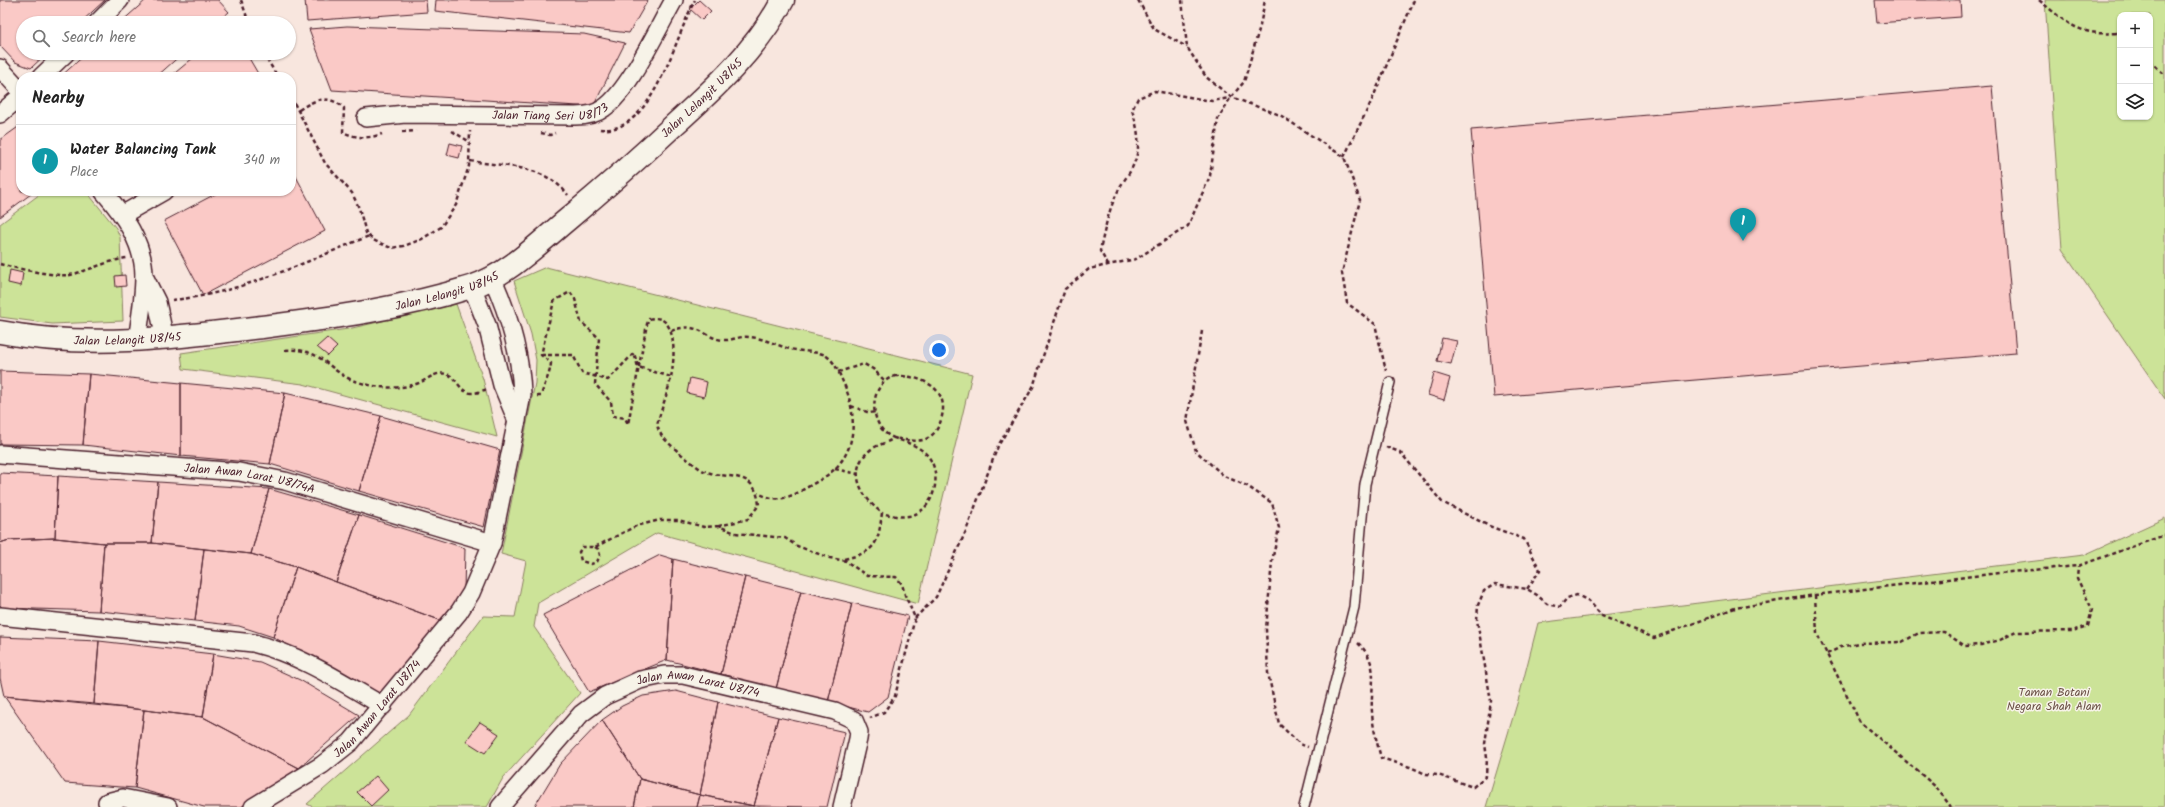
<!DOCTYPE html>
<meta charset="utf-8">
<style>
body{margin:0;font-family:Kalam,sans-serif;background:#f6f6f6;color:#222}
.controls{position:absolute;right:12px;top:12px;display:grid;overflow:hidden;border-radius:8px;box-shadow:0 1px 3px #0004}
.controls button{width:36px;height:36px;display:grid;place-items:center;padding:0;border:0;border-bottom:1px solid #e0e0e0;background:#fff;color:#222;font:20px sans-serif}
.you{position:absolute;left:939px;top:350px;width:14px;height:14px;margin:-10px;border:3px solid #fff;border-radius:50%;background:#1a73e8;box-shadow:0 0 0 6px #1a73e833}
.badge{display:grid;place-items:center;width:26px;height:26px;border-radius:50%;background:#db2777;color:#fff;font-size:13px;font-weight:700}
.pin{position:absolute;translate:-50% -33px;filter:drop-shadow(0 1px 2px #0008)}
.pin::after{content:'';position:absolute;top:21px;width:14px;height:12px;background:inherit;clip-path:polygon(0 0,100% 0,50% 100%)}
.list{margin:0;padding:0;list-style:none}
h2{display:flex;justify-content:space-between;align-items:center;height:52px;margin:0;padding:0 16px;font-size:17px}
h2 small{font-size:13px;font-weight:400;color:#767676}
.list li{display:grid;grid-template-columns:26px 1fr auto;gap:12px;align-items:center;box-sizing:border-box;height:72px;padding:0 16px;border-top:1px solid #e0e0e0}
.list b{display:block;font-size:15px;white-space:nowrap}
.list p{margin:0;font-size:13px;white-space:nowrap;color:#767676}
.list em{font-size:13px;font-style:normal;color:#767676}
.icon{flex:none;width:22px;height:22px;fill:none;stroke:currentColor;stroke-width:2;stroke-linecap:round;stroke-linejoin:round}
.map{position:relative;flex:none;width:2165px;height:807px;overflow:hidden}
.search{position:absolute;background:#fff;box-shadow:0 1px 3px #0004;left:16px;top:16px;width:280px;height:44px;display:flex;align-items:center;gap:10px;box-sizing:border-box;padding:0 14px;border-radius:22px;color:#767676;font-size:15px}
.panel{position:absolute;background:#fff;box-shadow:0 1px 3px #0004;left:16px;top:72px;width:280px;height:124px;border-radius:16px}
.map>svg:first-child{display:block}
.green{fill:#cce398;stroke:#8b8162;fill-rule:evenodd}
.building{fill:#fac9c6;stroke:#4a1f2b}
.lines{fill:none;stroke-linecap:round;stroke-linejoin:round}
.lane-casing{stroke:#4a1f2b;stroke-width:12}
.street-casing{stroke:#4a1f2b;stroke-width:20}
.secondary-casing{stroke:#4a1f2b;stroke-width:25}
.path{stroke:#4a1f2b;stroke-width:2.5;stroke-dasharray:4 3;stroke-linecap:butt}
.lane{stroke:#f7f3e8;stroke-width:9}
.street{stroke:#f7f3e8;stroke-width:17}
.secondary{stroke:#f7f3e8;stroke-width:22}
.labels{text-anchor:middle;stroke-width:3;stroke-linejoin:round;paint-order:stroke}
.street-label{font-size:12px;fill:#4a1f2b;stroke:#f7f3e8}
.park-label{font-size:12px;fill:#6a5046;stroke:#f7f3e8}
</style>
<div class="map">
<svg width="2165" height="807" viewBox="0 0 2165 807">
<rect width="100%" height="100%" fill="#f8e6de"/>
<filter id="ink" filterUnits="userSpaceOnUse"><feTurbulence type="fractalNoise" baseFrequency=".025" numOctaves="2"/><feDisplacementMap in="SourceGraphic" scale="8" xChannelSelector="R" yChannelSelector="G"/><feConvolveMatrix kernelMatrix="1 2 1 2 8 2 1 2 1" color-interpolation-filters="sRGB"/></filter>
<g filter="url(#ink)">
<!-- green -->
<path class="green" d="M 2045,0 L 2165,0 L 2165,399 L 2062,249 ZM 2120,15 L 2150,15 L 2150,117 L 2120,117 Z
M 44,191 L 86,191 L 116,228 L 120,237 L 123,321 L 52,324 L 0,317 L 0,224 Z
M 546,267 L 972,374 L 918,604 L 657,533 L 538,603 L 534,627 L 580,693 L 503,778 L 487,807 L 313,807 L 307,804 L 409,715 L 483,616 L 515,617 L 526,561 L 501,554 L 535,383 L 536,360 L 531,334 L 514,281 Z
M 456,304 L 483,379 L 497,437 L 303,384 L 183,369 L 181,353 L 348,329 Z
M 2165,518 L 2165,807 L 1486,807 L 1519,697 L 1538,623 L 2084,555 Z"/>
<!-- building -->
<path class="building" d="M 0,0 L 105,0 L 80,23 L 23,23 L 23,53 L 47,53 L 31,68 L 15,62 L 0,46 Z
M 146,0 L 218,0 L 229,12 L 216,23 L 120,23 Z
M 305,0 L 426,0 L 427,12 L 307,21 Z
M 436,0 L 648,0 L 629,33 L 435,11 Z
M 699,0 L 711,11 L 702,20 L 690,9 Z
M 1875,0 L 1960,0 L 1961,17 L 1877,23 Z
M 347,26 L 584,34 L 625,43 L 593,107 L 332,90 L 309,29 Z
M 87,53 L 183,53 L 156,77 L 60,77 Z
M 199,53 L 246,53 L 260,77 L 170,77 Z
M 1992,86 L 2016,353 L 1494,397 L 1471,130 Z
M 21,125 L 21,191 L 35,191 L 0,217 L 0,140 Z
M 450,143 L 462,146 L 459,158 L 447,155 Z
M 291,167 L 325,231 L 203,295 L 164,221 L 221,191 L 291,191 Z
M 134,191 L 148,191 L 138,197 Z
M 10,270 L 23,273 L 21,286 L 8,283 Z
M 125,275 L 126,286 L 116,287 L 115,276 Z
M 327,338 L 337,347 L 328,356 L 317,347 Z
M 1442,338 L 1457,341 L 1451,364 L 1437,361 Z
M 0,371 L 89,374 L 83,445 L 0,444 Z
M 1434,373 L 1450,378 L 1444,400 L 1428,395 Z
M 89,374 L 181,383 L 181,456 L 83,445 Z
M 690,378 L 707,382 L 704,397 L 687,393 Z
M 181,383 L 285,393 L 270,464 L 181,456 Z
M 285,393 L 381,416 L 359,491 L 270,464 Z
M 381,416 L 500,450 L 484,527 L 359,491 Z
M 0,473 L 58,476 L 55,538 L 9,540 L 0,543 Z
M 58,476 L 158,482 L 152,543 L 104,543 L 55,538 Z
M 158,482 L 269,489 L 251,554 L 152,543 Z
M 269,489 L 359,515 L 336,582 L 296,567 L 251,554 Z
M 359,515 L 465,548 L 464,591 L 445,622 L 336,582 Z
M 55,538 L 104,543 L 99,611 L 3,608 L 0,605 L 0,543 L 9,540 Z
M 104,543 L 152,543 L 204,549 L 195,621 L 99,611 Z
M 204,549 L 251,554 L 296,567 L 273,637 L 239,626 L 195,621 Z
M 660,555 L 673,559 L 667,660 L 589,692 L 543,615 Z
M 673,559 L 745,577 L 721,674 L 667,660 Z
M 296,567 L 445,622 L 383,695 L 273,637 Z
M 745,577 L 801,591 L 776,689 L 721,674 Z
M 801,591 L 852,603 L 828,702 L 776,689 Z
M 852,603 L 908,616 L 888,697 L 868,712 L 828,702 Z
M 0,637 L 99,641 L 94,704 L 4,696 L 0,678 Z
M 99,641 L 213,654 L 203,717 L 94,704 Z
M 213,654 L 260,662 L 300,680 L 359,715 L 299,768 L 203,717 Z
M 676,691 L 718,702 L 700,795 L 640,779 L 602,720 L 622,706 L 643,696 Z
M 4,696 L 144,710 L 135,788 L 65,783 Z
M 718,702 L 778,717 L 754,806 L 700,795 Z
M 144,710 L 203,717 L 299,768 L 241,807 L 204,807 L 135,788 Z
M 778,717 L 845,732 L 827,807 L 754,806 Z
M 602,720 L 640,779 L 634,807 L 534,807 L 560,764 Z
M 480,722 L 499,734 L 485,753 L 466,741 Z
M 376,776 L 388,790 L 371,806 L 357,792 Z
M 640,779 L 700,795 L 697,807 L 634,807 Z
M 700,795 L 754,806 L 697,807 Z"/>
<g class="lines">
<!-- lane casing -->
<g class="lane-casing">
<path id="lane" d="M 1304,807 L 1354,607 L 1365,484 L 1390,382"/>
</g>
<!-- street casing -->
<g class="street-casing">
<g id="street">
<path d="M 97,23 L 120,0"/>
<path d="M 0,68 L 21,91"/>
<path d="M 41,77 L 66,53"/>
<path d="M 0,114 L 21,96"/>
<path id="s1" d="M 366,118 L 405,114 L 575,116 C 585,116 595,115 604,108 C 629,91 658,28 674,0"/>
<path d="M 103,191 C 123,214 144,243 144,276 C 144,297 140,320 137,341"/>
<path d="M 122,215 L 164,191"/>
<path d="M 144,276 L 157,302 L 165,339"/>
<path d="M 472,287 L 487,325 L 502,385 L 517,421"/>
<path id="s2" d="M 0,454 L 239,472 L 285,481 L 492,543"/>
<path d="M 0,616 L 253,643 C 301,655 340,681 383,706"/>
<path d="M 107,802 L 123,798 L 168,807"/>
<path id="s3" d="M 253,807 L 322,765 L 351,742 L 459,612 L 471,593 L 492,543 L 522,395 C 521,354 509,315 492,277"/>
<path id="s4" d="M 500,807 L 581,714 L 605,696 L 640,680 L 664,675 L 683,675 L 835,711 L 854,720 L 859,732 L 858,739 L 842,807"/>
</g>
</g>
<!-- secondary casing -->
<g class="secondary-casing">
<g id="secondary">
<path id="s5" d="M 0,332 C 89,349 173,338 262,327 C 332,318 404,308 471,287 C 508,275 539,243 568,219 C 604,189 639,158 673,126 C 714,89 757,49 783,0"/>
</g>
</g>
<!-- path -->
<path class="path" d="M 241,0 L 249,23
M 1138,0 L 1154,29 L 1187,47
M 1182,0 L 1187,47 L 1206,77 L 1231,97 L 1280,115 L 1344,157 L 1360,200 L 1342,273 L 1347,303 L 1375,324 L 1386,371
M 2039,0 C 2067,23 2078,36 2117,33 L 2120,35
M 263,53 L 278,77
M 2150,61 L 2165,75
M 291,97 L 325,163 L 352,193 L 359,208 L 366,233 L 373,240 L 391,248 L 404,246 L 422,239 L 441,227 L 456,205 L 469,166 L 470,131
M 299,110 C 315,99 328,94 344,108 L 343,132 C 355,138 369,139 382,134
M 600,129 C 653,136 676,34 695,0
M 452,131 L 470,142
M 402,132 L 416,131
M 541,133 L 550,135 L 555,133
M 1344,157 L 1372,100 L 1414,0
M 470,161 C 505,167 544,164 568,195
M 0,264 C 13,268 59,277 70,275 C 90,270 107,261 127,258
M 1108,265 L 1100,251 C 1104,231 1109,209 1118,191 C 1121,184 1127,177 1131,170 C 1142,149 1139,132 1132,110 L 1138,98 L 1155,91 L 1212,101 L 1230,98
M 172,300 C 240,294 305,262 369,236
M 671,331 C 700,319 706,342 728,340 C 735,339 742,336 749,337 C 764,338 776,345 790,349 C 798,351 820,352 825,355 C 835,361 839,373 843,382 C 855,407 858,441 840,463 C 832,474 818,481 806,488 C 789,498 777,503 758,493
M 1202,331 L 1187,421 L 1196,451 L 1224,476 L 1247,486 L 1272,503 L 1279,528 L 1272,561 L 1266,629 L 1268,673 L 1279,724 L 1300,744 L 1308,747
M 285,350 C 324,347 329,374 358,382 C 377,388 397,390 416,384 C 427,381 434,371 447,374 C 457,377 460,394 473,393 C 478,393 483,390 488,389
M 541,355 L 573,355 L 582,373 L 608,380 L 634,353 L 638,367 L 671,377
M 838,372 L 864,364 L 873,369 L 884,380
M 895,376 C 919,375 949,387 942,416 C 941,422 937,431 932,435 C 924,442 916,441 906,440 C 903,439 898,439 894,438 C 868,428 867,384 895,376 Z
M 537,396 L 541,396 C 544,384 550,375 551,363 L 541,355 L 554,301 L 570,292 L 575,299 L 581,322 L 599,338 L 595,384 L 611,402 L 613,416 L 625,418 L 628,424 L 647,324 L 649,319 C 678,311 675,359 671,377 C 668,393 661,409 657,425 C 658,429 660,433 662,436 C 667,443 697,468 704,471 C 730,481 755,468 759,505 L 748,519 L 719,526 L 735,533 L 785,538 L 797,546 L 830,558 L 846,561 L 867,576 L 896,577 L 902,584 L 905,595 L 915,618 L 895,696 L 884,712 L 870,718
M 851,406 L 870,413 L 875,412
M 1386,447 L 1400,452 L 1442,502 L 1489,526 L 1524,539 L 1540,570 L 1527,589
M 835,469 L 858,474
M 595,547 L 598,549 L 600,555 L 597,562 L 591,564 L 581,561 L 579,552 L 582,547 L 595,547 L 636,526 L 660,520 L 678,520 L 704,527 L 719,526
M 844,559 C 877,552 878,543 882,513 C 862,498 846,471 869,451 C 877,444 886,444 894,438 C 905,442 917,445 925,453 C 943,469 937,507 913,515 C 903,518 892,516 882,513
M 1815,595 L 1817,634 L 1860,722 L 1936,787 L 1951,807
M 915,618 L 936,597 L 966,531 L 998,446 L 1033,387 L 1065,289 L 1089,269 L 1136,259 L 1188,226 L 1210,176 L 1218,119 L 1231,97 L 1244,82 L 1260,26 L 1265,0
M 1358,643 C 1381,665 1370,685 1372,712 C 1373,728 1377,743 1381,758 L 1410,767 L 1426,774 L 1438,775 L 1473,787 L 1486,776 L 1487,758 L 1485,744 L 1491,701 L 1477,620 L 1478,605 L 1484,591 L 1495,584 L 1527,589 L 1537,595 L 1547,604 L 1560,607 L 1567,598 L 1577,595 L 1589,601 L 1602,616 L 1654,638 L 1735,608 L 1815,595 L 1999,573 L 2078,566 L 2165,535
M 1827,654 L 1841,647 L 1858,643 L 1902,642 L 1919,633 L 1944,632 L 1965,646 L 1981,645 L 2000,640 L 2016,632 L 2073,631 L 2088,626 L 2092,609 L 2077,578 L 2078,566"/>
<!-- lane -->
<use href="#lane" class="lane"/>
<!-- street -->
<use href="#street" class="street"/>
<!-- secondary -->
<use href="#secondary" class="secondary"/>
</g>
</g>
<g class="labels">
<!-- street labels -->
<g class="street-label">
<text dy="4" stroke="none"><textPath href="#s5" startOffset="776">Jalan Lelangit U8/45</textPath></text>
<text dy="4" stroke="none"><textPath href="#s1" startOffset="185">Jalan Tiang Seri U8/73</textPath></text>
<text dy="4" stroke="none"><textPath href="#s5" startOffset="452">Jalan Lelangit U8/45</textPath></text>
<text dy="4" stroke="none"><textPath href="#s5" startOffset="128">Jalan Lelangit U8/45</textPath></text>
<text dy="4" stroke="none"><textPath href="#s2" startOffset="251">Jalan Awan Larat U8/74A</textPath></text>
<text dy="4" stroke="none"><textPath href="#s4" startOffset="251">Jalan Awan Larat U8/74</textPath></text>
<text dy="4" stroke="none"><textPath href="#s3" startOffset="160">Jalan Awan Larat U8/74</textPath></text>
</g>
<!-- park labels -->
<g class="park-label">
<text x="2054" y="696">Taman Botani<tspan x="2054" dy="14">Negara Shah Alam</tspan></text>
</g>
</g>
</svg>
<div class="controls">
<button>+</button>
<button>−</button>
<button><svg class="icon" aria-label="layers" viewBox="0 0 24 24"><path d="M12 4l9 5-9 5-9-5zM3 14l9 5 9-5"/></svg></button>
</div>
<div class="you"></div>
<div class="pin badge" style="left:1743px;top:241px;background:#0f9aa8">1</div>
<div class="search"><svg class="icon" aria-label="search" viewBox="0 0 24 24"><circle cx="10" cy="10" r="6"/><path d="M15 15l6 6"/></svg>Search here</div>
<section class="panel">
<h2>Nearby<small></small></h2>
<ul class="list">
<li><span class="badge" style="background:#0f9aa8">1</span><div><b>Water Balancing Tank</b><p>Place</p></div><em>340 m</em></li>
</ul>
</section>
</div>
